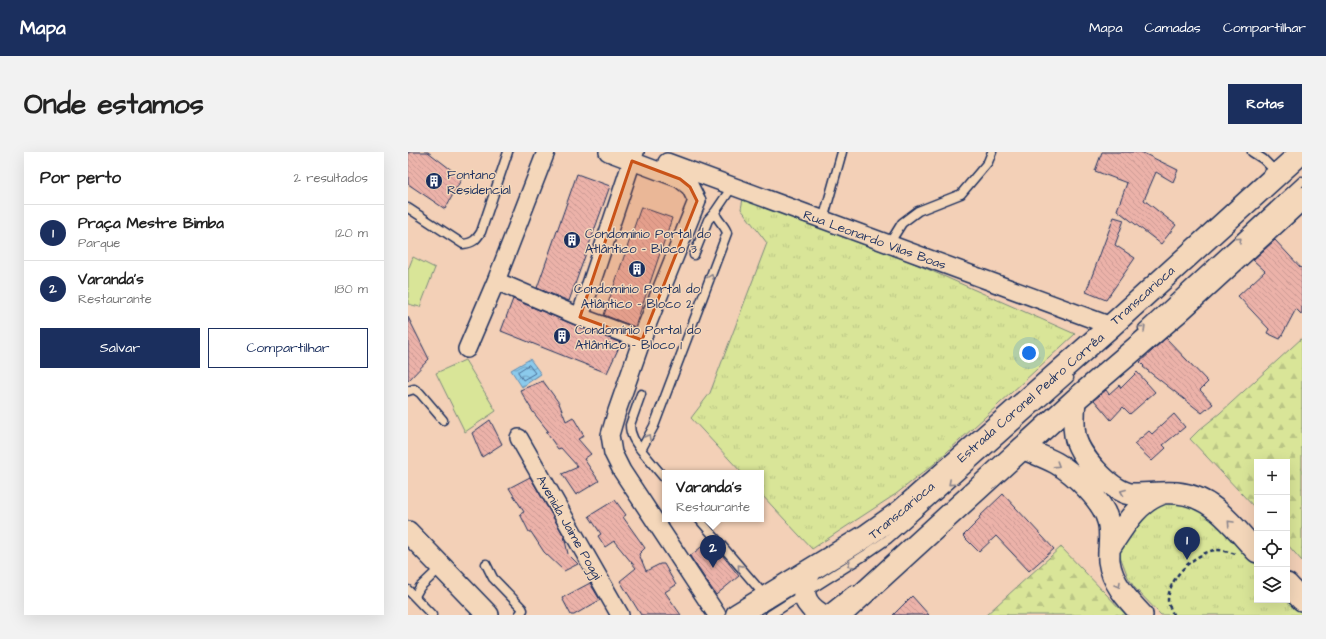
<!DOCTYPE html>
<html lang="pt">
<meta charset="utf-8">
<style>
body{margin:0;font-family:"Architects Daughter",sans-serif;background:#f2f2f2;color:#222}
.controls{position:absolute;right:12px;bottom:12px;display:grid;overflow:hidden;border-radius:0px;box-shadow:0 4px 16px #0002}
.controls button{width:36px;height:36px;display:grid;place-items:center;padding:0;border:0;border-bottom:1px solid #e0e0e0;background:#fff;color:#222;font:20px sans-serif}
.you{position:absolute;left:621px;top:201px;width:14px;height:14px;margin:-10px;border:3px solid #fff;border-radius:50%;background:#1a73e8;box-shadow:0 0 0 6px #1a73e833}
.badge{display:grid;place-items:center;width:26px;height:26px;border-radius:50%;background:#1b2f5e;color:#fff;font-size:13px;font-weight:700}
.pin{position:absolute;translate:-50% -33px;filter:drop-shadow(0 1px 2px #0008)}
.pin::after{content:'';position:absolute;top:21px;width:14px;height:12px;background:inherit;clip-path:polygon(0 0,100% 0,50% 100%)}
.popup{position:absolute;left:254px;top:318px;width:102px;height:52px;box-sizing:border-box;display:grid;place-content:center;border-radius:0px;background:#fff;filter:drop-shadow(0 1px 3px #0005);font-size:13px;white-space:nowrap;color:#767676}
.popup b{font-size:15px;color:#222}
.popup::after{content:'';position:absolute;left:50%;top:100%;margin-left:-8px;border:8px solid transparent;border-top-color:#fff}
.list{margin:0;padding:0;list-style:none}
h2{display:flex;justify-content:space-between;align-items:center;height:52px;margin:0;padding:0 16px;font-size:17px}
h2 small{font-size:13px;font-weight:400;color:#767676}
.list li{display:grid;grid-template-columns:26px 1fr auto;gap:12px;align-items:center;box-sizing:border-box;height:56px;padding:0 16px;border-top:1px solid #e0e0e0}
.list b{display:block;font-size:15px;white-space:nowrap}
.list p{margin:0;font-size:13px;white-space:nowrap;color:#767676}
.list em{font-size:13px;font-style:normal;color:#767676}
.actions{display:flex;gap:8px;padding:12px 16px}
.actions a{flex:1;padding:9px 0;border:1px solid #1b2f5e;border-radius:0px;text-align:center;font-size:14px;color:#1b2f5e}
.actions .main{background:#1b2f5e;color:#fff}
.icon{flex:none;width:22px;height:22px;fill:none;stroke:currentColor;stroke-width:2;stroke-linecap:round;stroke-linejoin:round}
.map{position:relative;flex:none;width:894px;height:463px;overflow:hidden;border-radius:0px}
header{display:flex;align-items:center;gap:24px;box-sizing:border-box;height:56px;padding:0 20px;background:#1b2f5e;color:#fff}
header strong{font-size:19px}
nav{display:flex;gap:22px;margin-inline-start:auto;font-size:14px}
.intro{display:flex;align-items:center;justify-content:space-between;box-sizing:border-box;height:96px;padding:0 24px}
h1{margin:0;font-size:28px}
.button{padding:10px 18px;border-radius:0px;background:#1b2f5e;color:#fff;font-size:14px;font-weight:700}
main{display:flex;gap:24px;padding:0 24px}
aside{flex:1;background:#fff;border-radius:0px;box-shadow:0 4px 16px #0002}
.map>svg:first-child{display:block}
.grass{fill:url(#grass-tufts);stroke:#7a8a7b}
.forest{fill:url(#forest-firs);stroke:#7a8a7b}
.garden{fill:#d9e598;stroke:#7a8a7b}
.water{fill:url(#water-waves);stroke:#5e8cb3}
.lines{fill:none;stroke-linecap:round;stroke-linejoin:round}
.shore{stroke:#486d97;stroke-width:1}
.building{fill:url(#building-back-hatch);stroke:#1b2f5e}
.service-casing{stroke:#1b2f5e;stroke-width:11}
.minor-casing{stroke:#1b2f5e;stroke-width:20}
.tertiary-casing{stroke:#1b2f5e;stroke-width:24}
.secondary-casing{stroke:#1b2f5e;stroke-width:25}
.path{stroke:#1b2f5e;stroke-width:2.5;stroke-dasharray:4 3;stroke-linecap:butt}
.service{stroke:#f4d7ba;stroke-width:8}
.minor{stroke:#f4d7ba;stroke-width:17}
.tertiary{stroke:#f4d7ba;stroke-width:21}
.secondary{stroke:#f4d7ba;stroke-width:22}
.oneway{stroke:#88838c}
.marked{fill:#c95318;fill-opacity:0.2;stroke:#c95318;stroke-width:3;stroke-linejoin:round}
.labels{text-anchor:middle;stroke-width:3;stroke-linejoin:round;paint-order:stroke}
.poi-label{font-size:13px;fill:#1b2f5e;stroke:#f4d7ba;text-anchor:start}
.street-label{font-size:13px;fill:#1b2f5e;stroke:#f4d7ba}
</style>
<header>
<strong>Mapa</strong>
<nav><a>Mapa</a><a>Camadas</a><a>Compartilhar</a></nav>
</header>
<div class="intro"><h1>Onde estamos</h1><a class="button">Rotas</a></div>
<main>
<aside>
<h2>Por perto<small>2 resultados</small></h2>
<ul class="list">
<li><span class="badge">1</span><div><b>Praça Mestre Bimba</b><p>Parque</p></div><em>120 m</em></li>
<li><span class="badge">2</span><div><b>Varanda's</b><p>Restaurante</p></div><em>180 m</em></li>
</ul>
<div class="actions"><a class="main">Salvar</a><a>Compartilhar</a></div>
</aside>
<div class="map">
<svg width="894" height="463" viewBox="0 0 894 463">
<defs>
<pattern id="grass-tufts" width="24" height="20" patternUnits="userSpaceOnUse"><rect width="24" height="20" fill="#d9e598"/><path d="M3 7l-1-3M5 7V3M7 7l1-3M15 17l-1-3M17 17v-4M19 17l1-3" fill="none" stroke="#bac585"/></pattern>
<pattern id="forest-firs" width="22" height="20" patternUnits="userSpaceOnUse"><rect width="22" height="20" fill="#d9e598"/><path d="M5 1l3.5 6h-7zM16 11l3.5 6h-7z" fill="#bac585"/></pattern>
<pattern id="water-waves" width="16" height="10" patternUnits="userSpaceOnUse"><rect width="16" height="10" fill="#8bcaec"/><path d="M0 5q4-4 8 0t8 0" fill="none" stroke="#71a4c2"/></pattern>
<pattern id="building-back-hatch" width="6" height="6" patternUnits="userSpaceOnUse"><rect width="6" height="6" fill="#ecb2a9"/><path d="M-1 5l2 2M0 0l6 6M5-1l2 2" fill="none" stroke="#ca9994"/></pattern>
</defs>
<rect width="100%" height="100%" fill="#f3d0b7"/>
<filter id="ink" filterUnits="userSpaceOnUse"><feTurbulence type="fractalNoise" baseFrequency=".025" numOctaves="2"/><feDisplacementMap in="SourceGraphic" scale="8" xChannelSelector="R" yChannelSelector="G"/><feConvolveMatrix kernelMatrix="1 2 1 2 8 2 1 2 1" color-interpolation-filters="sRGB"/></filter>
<g filter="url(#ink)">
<!-- grass -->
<path class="grass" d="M 335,47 L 501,109 L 667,182 L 526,312 L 488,342 L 404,397 L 353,342 L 353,321 L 334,321 L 283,266 L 302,241 L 359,91 L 333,57 Z
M 760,348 L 795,356 L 849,412 L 849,448 L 879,448 L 879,444 L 894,460 L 894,463 L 753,463 L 726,435 L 720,425 L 712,404 L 713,393 L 732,365 Z"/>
<!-- forest -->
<path class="forest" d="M 894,186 L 894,409 L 879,392 L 879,310 L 849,310 L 849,358 L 782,287 L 791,278 L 812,261 Z
M 653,395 L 718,463 L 578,463 Z"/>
<!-- garden -->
<path class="garden" d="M 5,105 L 27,116 L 12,155 L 0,152 L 0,118 Z
M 57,208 L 88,259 L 57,280 L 28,221 Z"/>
<!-- water -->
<path class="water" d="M 122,207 L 133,222 L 114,235 L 103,218 Z"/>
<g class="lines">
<!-- shore -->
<path class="shore" d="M 121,213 L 127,221 L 115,228 L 110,220 Z"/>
</g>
<!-- building -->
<path class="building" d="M 0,0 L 20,0 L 54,26 L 37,57 L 0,32 Z
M 694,0 L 733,0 L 770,18 L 765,30 L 748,20 L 736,48 L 768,73 L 753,92 L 709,58 L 719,31 L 687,19 Z
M 169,22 L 202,34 L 161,149 L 129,136 Z
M 233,55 L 264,66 L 227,175 L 196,163 Z
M 706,65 L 716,68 L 707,93 L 727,106 L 698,148 L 678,140 Z
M 867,88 L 894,117 L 894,163 L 888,157 L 872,187 L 859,181 L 861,177 L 830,144 L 857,119 L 845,108 Z
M 105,147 L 169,174 L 213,191 L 199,221 L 93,179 Z
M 0,165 L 21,207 L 0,229 Z
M 758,186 L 800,230 L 792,238 L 805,252 L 794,261 L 735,215 L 736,214 L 732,210 Z
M 729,220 L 747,240 L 722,262 L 715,255 L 703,268 L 686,248 L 698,238 L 701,242 L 711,233 L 713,236 Z
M 135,229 L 151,251 L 158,269 L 165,265 L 176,284 L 170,287 L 183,302 L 176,307 L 191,329 L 168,343 L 154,322 L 170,315 L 153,296 L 150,297 L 138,280 L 140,279 L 125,260 L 112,238 Z
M 766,262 L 777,275 L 755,293 L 758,296 L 744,309 L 726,292 L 741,279 L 744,282 Z
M 82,268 L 94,292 L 74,305 L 64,281 Z
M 122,325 L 156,384 L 160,402 L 170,412 L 156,419 L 136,400 L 123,380 L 121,380 L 112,362 L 116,360 L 101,336 Z
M 595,342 L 646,397 L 621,419 L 588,384 L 571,400 L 555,384 L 572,367 L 571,365 Z
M 207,348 L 218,363 L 215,365 L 237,396 L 231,402 L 238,419 L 252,412 L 256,412 L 268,433 L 257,440 L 273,463 L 233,463 L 212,429 L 228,416 L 206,389 L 197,395 L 190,384 L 193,382 L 181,364 Z
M 302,388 L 331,424 L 308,443 L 282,404 Z
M 182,431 L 192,448 L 166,463 L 163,463 L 154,446 Z
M 504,444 L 521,463 L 485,463 Z"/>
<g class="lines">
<!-- service casing -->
<g class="service-casing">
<path id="service" d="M 844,0 L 855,7 L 869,21
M 0,56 L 55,92 C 65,91 68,88 73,80 L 100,0
M 415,68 L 434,0
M 481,92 L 494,71 L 510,59 L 553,42 L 580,10 L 584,0
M 286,103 L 300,68 L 307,60
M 735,176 L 894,29
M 0,239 L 6,237 L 12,241 L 35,268
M 233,298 C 227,290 222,283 222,273 L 233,242
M 257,327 L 233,298 L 246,274 L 319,81 C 317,73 309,69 307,60 L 324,35
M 291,367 L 357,444
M 78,412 L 85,426 L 114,456 L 115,458 L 111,463
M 0,438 L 24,463
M 7,444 L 12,435 L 33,415
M 414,462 L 444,438
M 362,463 L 457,403 L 480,387 L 661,226"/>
</g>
<!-- minor casing -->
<g class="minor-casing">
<path id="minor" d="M 138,0 L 88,129 L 172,165
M 200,0 L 272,27 L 282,35 L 289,49 L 239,173 L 209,259 L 202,283 L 205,301 L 214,319 L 309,463
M 227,0 L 172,165 L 234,188
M 259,10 L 703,174
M 59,197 L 88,129
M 111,286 L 212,463"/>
</g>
<!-- tertiary casing -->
<g class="tertiary-casing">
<path id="tertiary" d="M 667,248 C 666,259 665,272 667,283 C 670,303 702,338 722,342 C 737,342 755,340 769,341 C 805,344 826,375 849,400
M 614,296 C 625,301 637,305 648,311 C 666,321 695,349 700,369 C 704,382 700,396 701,409 C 704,431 719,447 734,463
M 0,380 L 80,463
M 701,397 C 715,376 728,351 753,342
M 879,432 L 894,448"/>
</g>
<!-- secondary casing -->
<g class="secondary-casing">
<path id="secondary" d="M 402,419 C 393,439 393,450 413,463
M 329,463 L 458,384 L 493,359 L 703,174 L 894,0
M 432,463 L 667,248 L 770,160 L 894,46"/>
</g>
<!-- path -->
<path class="path" d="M 765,463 C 764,459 760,453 760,448 C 761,427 781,407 800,400 C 808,396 819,399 827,402"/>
<!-- service -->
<use href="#service" class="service"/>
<!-- minor -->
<use href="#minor" class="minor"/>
<!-- tertiary -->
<use href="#tertiary" class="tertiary"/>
<!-- secondary -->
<use href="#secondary" class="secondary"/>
</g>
<!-- one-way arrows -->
<defs><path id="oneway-chevron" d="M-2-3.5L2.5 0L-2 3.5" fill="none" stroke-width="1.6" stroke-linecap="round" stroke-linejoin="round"/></defs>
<g class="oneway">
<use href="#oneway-chevron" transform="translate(831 88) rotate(-43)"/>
<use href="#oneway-chevron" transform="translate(303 125) rotate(-69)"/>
<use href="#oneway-chevron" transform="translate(735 176) rotate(-43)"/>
<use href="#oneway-chevron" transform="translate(240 285) rotate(-61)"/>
<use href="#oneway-chevron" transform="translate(649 313) rotate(32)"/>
<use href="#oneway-chevron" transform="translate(543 331) rotate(138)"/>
<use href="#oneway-chevron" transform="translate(715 340) rotate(-158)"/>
<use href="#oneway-chevron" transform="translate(822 371) rotate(-133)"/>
<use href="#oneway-chevron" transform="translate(442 413) rotate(147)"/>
<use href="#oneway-chevron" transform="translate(332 415) rotate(-131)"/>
<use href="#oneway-chevron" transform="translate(710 433) rotate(59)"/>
</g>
</g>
<!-- marked area -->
<path class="marked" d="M 224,9 L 272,27 L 282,35 L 289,49 L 234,188 L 172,165 Z"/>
<!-- icons -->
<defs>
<g id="building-disc" transform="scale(0.9)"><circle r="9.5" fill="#1b2f5e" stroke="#f4d7ba"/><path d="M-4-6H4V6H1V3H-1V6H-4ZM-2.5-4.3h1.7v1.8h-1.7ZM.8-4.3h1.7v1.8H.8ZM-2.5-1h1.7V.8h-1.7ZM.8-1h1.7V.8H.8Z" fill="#fff"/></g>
</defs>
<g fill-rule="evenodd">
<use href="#building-disc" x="26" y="29"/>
<use href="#building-disc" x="164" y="88"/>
<use href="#building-disc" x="229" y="117"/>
<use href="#building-disc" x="154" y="184"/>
</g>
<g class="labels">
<!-- poi labels -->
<g class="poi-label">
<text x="39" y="27">Fontano<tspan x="39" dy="15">Residencial</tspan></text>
<text x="177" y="86">Condomínio Portal do<tspan x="177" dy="15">Atlântico - Bloco 3</tspan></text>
<text x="229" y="141" text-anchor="middle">Condomínio Portal do<tspan x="229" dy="15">Atlântico - Bloco 2</tspan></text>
<text x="167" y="182">Condomínio Portal do<tspan x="167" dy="15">Atlântico - Bloco 1</tspan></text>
</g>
<!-- street labels -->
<g class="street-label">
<text transform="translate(467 87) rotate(20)" y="5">Rua Leonardo Vilas Boas</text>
<text transform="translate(734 143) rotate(-42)" y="5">Transcarioca</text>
<text transform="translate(622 245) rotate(-41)" y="5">Estrada Coronel Pedro Corrêa</text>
<text transform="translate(493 358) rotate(-40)" y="5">Transcarioca</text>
<text transform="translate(162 375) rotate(60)" y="5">Avenida Jaime Poggi</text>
</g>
</g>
</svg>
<div class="controls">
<button>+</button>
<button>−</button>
<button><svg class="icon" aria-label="locate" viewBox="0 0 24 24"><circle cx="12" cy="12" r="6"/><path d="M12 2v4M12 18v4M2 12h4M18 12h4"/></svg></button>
<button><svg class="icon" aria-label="layers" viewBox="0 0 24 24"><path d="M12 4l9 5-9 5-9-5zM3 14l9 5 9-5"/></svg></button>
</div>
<div class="you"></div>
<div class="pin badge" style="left:779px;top:408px">1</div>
<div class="pin badge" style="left:305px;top:416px">2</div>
<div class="popup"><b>Varanda's</b>Restaurante</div>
</div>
</main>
